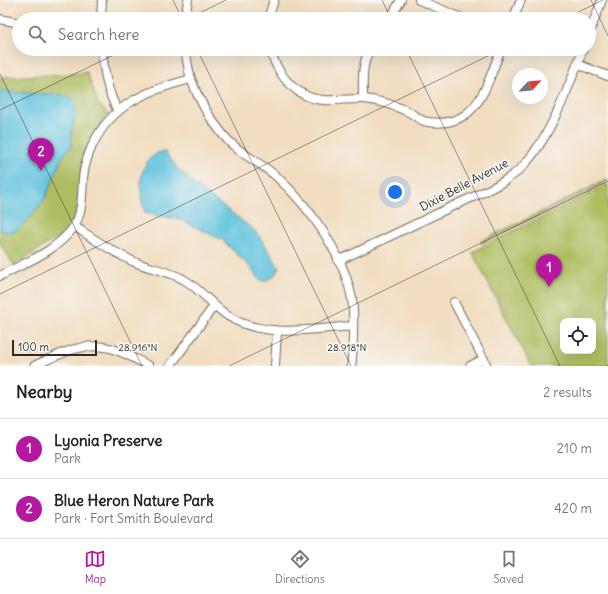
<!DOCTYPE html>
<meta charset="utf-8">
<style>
body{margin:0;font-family:Delius,sans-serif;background:#f2f2f2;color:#222}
.controls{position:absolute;right:12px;bottom:12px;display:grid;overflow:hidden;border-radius:8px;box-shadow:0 4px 16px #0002}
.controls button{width:36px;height:36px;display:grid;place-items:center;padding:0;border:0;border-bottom:1px solid #e0e0e0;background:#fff;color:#222;font:20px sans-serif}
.compass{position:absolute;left:512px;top:68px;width:36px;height:36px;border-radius:50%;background:#fff;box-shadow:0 4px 16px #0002;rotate:64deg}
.scale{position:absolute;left:12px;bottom:10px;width:85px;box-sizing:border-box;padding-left:4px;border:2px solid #2b2b2b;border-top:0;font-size:11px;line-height:14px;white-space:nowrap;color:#2b2b2b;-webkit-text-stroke:3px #f6f6f2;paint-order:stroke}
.you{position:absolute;left:395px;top:192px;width:14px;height:14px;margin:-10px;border:3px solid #fff;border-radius:50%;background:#1a73e8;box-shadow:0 0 0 6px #1a73e833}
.badge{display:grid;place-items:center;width:26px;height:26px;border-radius:50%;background:#b5179e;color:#fff;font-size:13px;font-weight:700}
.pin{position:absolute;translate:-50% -33px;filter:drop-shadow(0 1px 2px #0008)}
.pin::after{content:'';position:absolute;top:21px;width:14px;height:12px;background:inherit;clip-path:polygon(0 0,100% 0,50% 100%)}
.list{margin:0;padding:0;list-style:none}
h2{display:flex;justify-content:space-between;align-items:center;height:52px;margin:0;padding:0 16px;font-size:17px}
h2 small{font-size:13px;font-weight:400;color:#767676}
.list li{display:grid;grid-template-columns:26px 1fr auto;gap:12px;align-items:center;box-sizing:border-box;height:60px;padding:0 16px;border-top:1px solid #e0e0e0}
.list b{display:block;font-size:15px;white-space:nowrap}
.list p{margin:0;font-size:13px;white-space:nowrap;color:#767676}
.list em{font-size:13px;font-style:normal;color:#767676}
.icon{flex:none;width:22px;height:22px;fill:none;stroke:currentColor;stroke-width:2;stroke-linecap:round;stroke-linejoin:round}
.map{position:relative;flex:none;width:608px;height:366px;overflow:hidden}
.search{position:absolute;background:#fff;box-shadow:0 4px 16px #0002;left:12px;right:12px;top:12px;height:44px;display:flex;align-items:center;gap:10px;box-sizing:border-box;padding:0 14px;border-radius:22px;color:#767676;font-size:15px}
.sheet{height:172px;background:#fff}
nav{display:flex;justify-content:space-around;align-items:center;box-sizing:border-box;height:56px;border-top:1px solid #e0e0e0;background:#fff;font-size:11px;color:#767676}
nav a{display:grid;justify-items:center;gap:2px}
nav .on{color:#b5179e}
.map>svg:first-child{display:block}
.green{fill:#afbd60;stroke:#6d7446;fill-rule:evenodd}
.water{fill:#60c3de;stroke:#467784}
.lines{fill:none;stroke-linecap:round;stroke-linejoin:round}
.minor-casing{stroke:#71695f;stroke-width:10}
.minor{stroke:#fff;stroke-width:8}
.ticks{fill:none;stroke:#2b2b2b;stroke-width:1;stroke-opacity:0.45}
.labels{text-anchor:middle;stroke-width:3.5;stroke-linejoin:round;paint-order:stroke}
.street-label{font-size:12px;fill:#2b2b2b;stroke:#f6f6f2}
.ticks-label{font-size:10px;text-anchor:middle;fill:#2b2b2b;stroke:#f6f6f2;stroke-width:3.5;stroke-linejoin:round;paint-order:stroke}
</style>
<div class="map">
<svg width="608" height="366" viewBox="0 0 608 366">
<rect width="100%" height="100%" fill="#f6f6f2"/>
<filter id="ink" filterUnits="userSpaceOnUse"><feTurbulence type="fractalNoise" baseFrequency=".025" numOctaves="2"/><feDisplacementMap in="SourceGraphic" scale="8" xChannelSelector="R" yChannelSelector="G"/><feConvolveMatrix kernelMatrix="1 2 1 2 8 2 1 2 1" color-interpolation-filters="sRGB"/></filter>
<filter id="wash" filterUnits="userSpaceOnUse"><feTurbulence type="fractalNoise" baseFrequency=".012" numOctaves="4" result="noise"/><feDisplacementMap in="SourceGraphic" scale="16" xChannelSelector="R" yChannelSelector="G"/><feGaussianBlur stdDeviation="0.9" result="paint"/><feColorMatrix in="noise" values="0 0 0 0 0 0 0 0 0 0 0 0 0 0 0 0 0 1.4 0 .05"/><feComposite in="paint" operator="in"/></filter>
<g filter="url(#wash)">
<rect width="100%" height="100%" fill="#f2ddc0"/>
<!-- green -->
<path class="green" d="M 87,72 L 98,103 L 108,114 L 98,128 L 83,157 L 79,201 L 73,221 L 65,233 L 14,265 L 0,244 L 0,77 L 71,74 Z
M 608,179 L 608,181 L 482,244 L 481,241 Z
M 608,184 L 608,366 L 531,366 L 472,252 ZM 563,321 L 593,321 L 593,351 L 563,351 Z"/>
<!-- water -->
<path class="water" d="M 0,90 C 23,94 47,93 70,96 C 80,110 75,115 72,130 C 71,135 72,141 72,146 L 63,156 L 45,199 L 25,223 L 15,232 L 6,232 L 0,230 Z
M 159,152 L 165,152 L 179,170 L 195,185 L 254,230 L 260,237 L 279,267 C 277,275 271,279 263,281 L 259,279 L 247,264 L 222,240 L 181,220 L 145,213 C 138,192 137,163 159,152 Z"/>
</g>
<g filter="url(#ink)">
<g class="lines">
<!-- minor casing -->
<g class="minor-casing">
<path id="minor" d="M 419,0 L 464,19
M 0,19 L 19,23
M 101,19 L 102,0
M 185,19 L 188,0
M 268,19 L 274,0
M 390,19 L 401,0
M 513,19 L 521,0
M 589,34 L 602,0
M 102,49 C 104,71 107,92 118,111
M 185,49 C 187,59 188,69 191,79 C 198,99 211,120 224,136 C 239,154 260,162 277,177 C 310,207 344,255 352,299 C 354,312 353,326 353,339 C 352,348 353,357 351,366
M 270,49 C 275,67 286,85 303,94 C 322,105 343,98 363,99 C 369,99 375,101 381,102 C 391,104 400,108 409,112 C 416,116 420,121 428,122 C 440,124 454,122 465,115 C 485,101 492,70 501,49
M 577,64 L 608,76
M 363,99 C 363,82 361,65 370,49
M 74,226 C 94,239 115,254 137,263 C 153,269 168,271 183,279 C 199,288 212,305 228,316 C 264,339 312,329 353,326
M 338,261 C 376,243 413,225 451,207 C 474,196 507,184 524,165 C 551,136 569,86 583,49
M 0,276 C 26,262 55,252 73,228 C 83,214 82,194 83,178 C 84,167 88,155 92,146 C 112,103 149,90 191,79
M 454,302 L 487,366
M 34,366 C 57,355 83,341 110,348 C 124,352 137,360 149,366
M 170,366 L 214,306
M 275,366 L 277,331
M 470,366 L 484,359"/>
</g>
<!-- minor -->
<use href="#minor" class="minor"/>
</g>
</g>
<!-- ticks -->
<path class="ticks" d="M 173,0 L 182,19M 382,0 L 391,19M 591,0 L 608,36M 187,19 L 226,0M 564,19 L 603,0M 197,49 L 351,366M 406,49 L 560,366M 0,74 L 142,366M 0,110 L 126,49M 0,294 L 502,49M 229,366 L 608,181M 606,366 L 608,365"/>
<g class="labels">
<!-- street labels -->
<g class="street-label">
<text transform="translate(464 185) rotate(-28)" y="4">Dixie Belle Avenue</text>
</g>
</g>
<g class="ticks-label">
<text x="138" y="351">28.916°N</text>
<text x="347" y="351">28.918°N</text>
</g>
</svg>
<div class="controls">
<button><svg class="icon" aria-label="locate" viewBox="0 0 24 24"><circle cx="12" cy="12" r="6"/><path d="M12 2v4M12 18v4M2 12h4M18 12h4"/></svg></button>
</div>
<svg class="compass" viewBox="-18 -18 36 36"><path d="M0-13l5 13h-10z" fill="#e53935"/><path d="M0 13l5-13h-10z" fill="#767676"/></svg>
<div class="scale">100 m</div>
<div class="you"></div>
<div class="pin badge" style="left:549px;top:287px">1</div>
<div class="pin badge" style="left:41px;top:171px">2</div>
<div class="search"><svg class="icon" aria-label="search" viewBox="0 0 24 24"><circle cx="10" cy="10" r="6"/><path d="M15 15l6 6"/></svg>Search here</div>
</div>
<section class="sheet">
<h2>Nearby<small>2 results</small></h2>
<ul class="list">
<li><span class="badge">1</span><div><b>Lyonia Preserve</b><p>Park</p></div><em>210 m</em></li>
<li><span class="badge">2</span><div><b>Blue Heron Nature Park</b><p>Park · Fort Smith Boulevard</p></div><em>420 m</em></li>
</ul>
</section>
<nav>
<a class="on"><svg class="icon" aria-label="map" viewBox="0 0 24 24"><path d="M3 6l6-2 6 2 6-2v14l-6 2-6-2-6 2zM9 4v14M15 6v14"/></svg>Map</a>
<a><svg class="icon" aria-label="directions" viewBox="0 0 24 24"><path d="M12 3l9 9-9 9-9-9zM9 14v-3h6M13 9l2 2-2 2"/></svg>Directions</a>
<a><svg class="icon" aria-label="saved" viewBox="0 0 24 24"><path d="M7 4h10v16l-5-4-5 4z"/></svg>Saved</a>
</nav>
